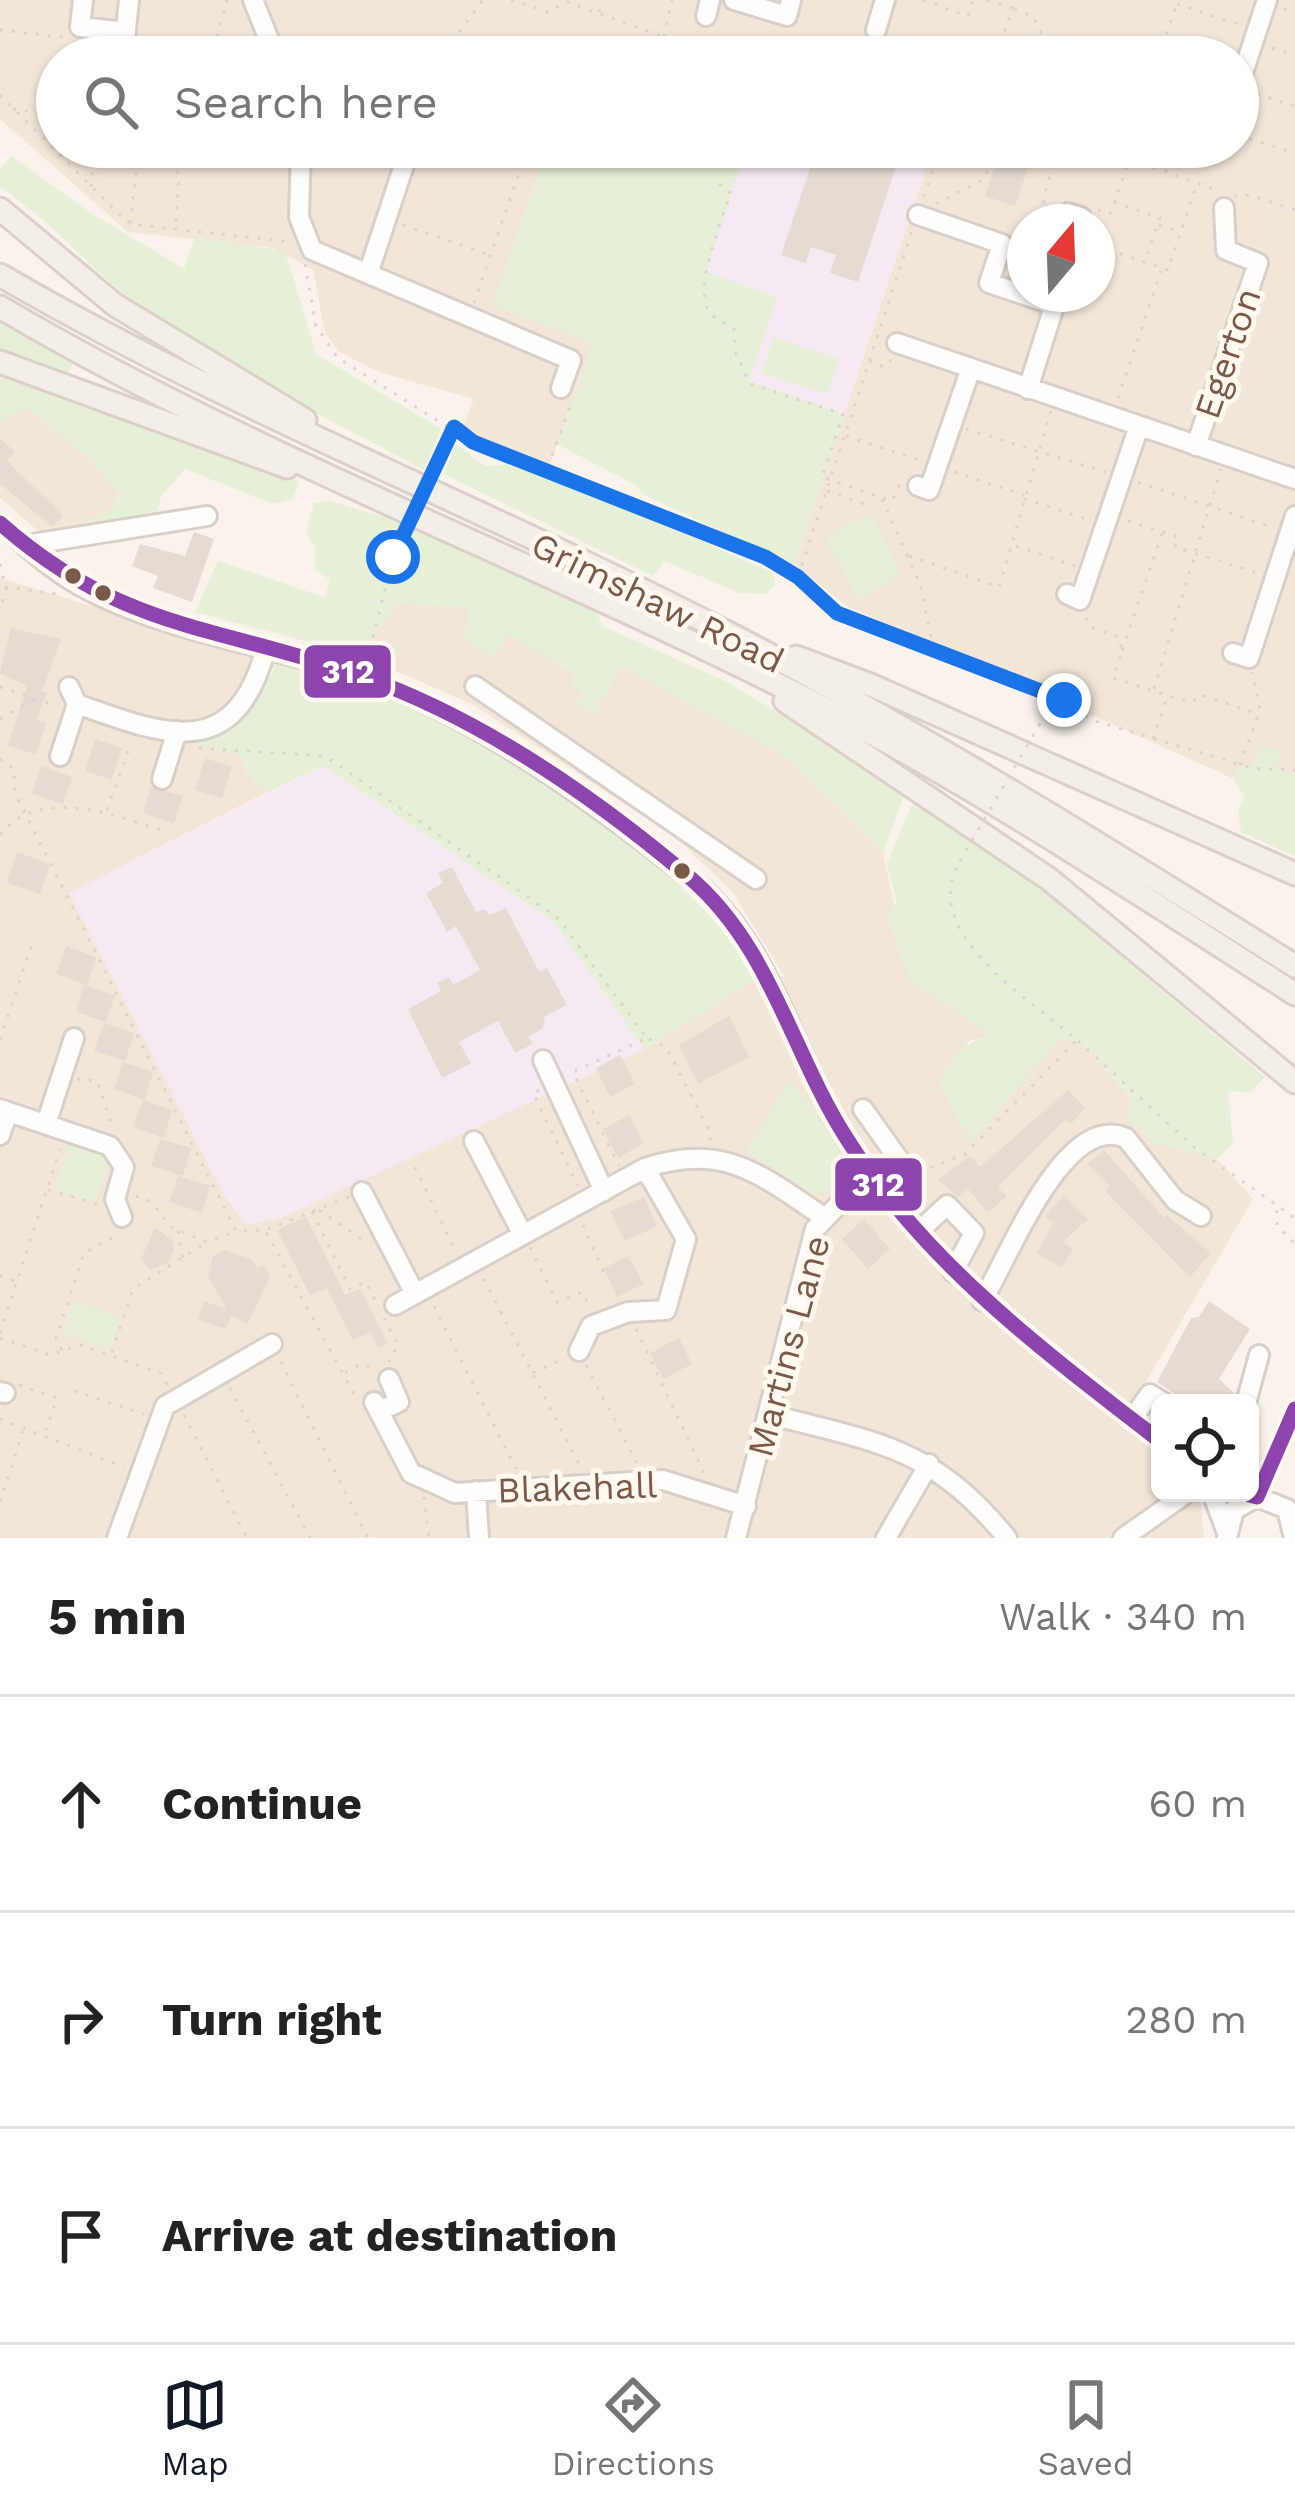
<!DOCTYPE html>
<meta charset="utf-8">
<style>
body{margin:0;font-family:"Work Sans",sans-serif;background:#f6f6f6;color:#222}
.controls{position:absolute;right:36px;bottom:36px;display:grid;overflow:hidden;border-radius:18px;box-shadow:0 3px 9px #0004}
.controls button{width:108px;height:108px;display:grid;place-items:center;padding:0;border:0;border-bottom:3px solid #e0e0e0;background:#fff;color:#222;font:60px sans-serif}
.compass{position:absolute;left:1007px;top:204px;width:108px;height:108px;border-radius:50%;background:#fff;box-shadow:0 3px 9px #0004;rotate:19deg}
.stop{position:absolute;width:36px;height:36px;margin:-27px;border:9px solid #1a73e8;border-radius:50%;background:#fff}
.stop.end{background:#1a73e8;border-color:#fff;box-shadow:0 3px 12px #0008}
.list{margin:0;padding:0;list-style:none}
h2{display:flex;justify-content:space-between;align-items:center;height:156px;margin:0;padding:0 48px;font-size:51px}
h2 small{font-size:39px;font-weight:400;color:#767676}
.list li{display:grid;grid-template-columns:78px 1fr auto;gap:36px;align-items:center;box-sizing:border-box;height:216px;padding:0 48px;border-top:3px solid #e0e0e0}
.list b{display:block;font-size:45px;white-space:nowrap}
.list em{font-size:39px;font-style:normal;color:#767676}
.icon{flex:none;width:66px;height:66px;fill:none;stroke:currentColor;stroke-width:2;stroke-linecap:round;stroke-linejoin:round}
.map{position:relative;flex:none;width:1295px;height:1538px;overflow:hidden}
.search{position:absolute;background:#fff;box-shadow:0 3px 9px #0004;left:36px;right:36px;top:36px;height:132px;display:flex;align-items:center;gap:30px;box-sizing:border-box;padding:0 42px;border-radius:66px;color:#767676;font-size:45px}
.sheet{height:804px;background:#fff}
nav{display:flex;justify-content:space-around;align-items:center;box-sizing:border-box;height:168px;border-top:3px solid #e0e0e0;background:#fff;font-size:33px;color:#767676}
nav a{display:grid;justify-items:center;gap:6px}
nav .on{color:#111827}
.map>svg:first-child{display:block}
.residential{fill:#f2e6d9;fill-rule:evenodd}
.education{fill:#f5eaf4}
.green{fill:#e6f0d6}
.building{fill:#e5dbd3}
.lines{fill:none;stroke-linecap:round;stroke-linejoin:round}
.minor-casing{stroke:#d8cfc8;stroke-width:24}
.major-casing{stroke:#dad0c9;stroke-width:27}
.path{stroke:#dcd3ce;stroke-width:3;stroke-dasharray:3 9;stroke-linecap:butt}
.minor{stroke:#fefdfc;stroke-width:18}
.major{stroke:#f3eee6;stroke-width:21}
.path-bridge{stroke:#dcd3ce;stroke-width:3;stroke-dasharray:3 9;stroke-linecap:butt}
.bus-1-casing{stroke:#fff8ef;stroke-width:24}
.bus-1{stroke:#8e44ad;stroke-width:15}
.route{stroke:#1a73e8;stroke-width:15}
.bus-dot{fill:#7a5949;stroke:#fff8ef;stroke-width:4.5}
.labels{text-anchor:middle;stroke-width:10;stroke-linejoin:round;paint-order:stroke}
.street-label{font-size:36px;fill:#7a5949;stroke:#fff8ef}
.line-badge{stroke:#fff8ef;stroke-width:4.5}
.badge-label{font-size:33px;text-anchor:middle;font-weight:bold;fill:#fff}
</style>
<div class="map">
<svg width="1295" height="1538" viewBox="0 0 1295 1538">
<rect width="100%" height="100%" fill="#f9f3ec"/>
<!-- residential -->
<path class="residential" d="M 0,0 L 1295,0 L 1295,806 L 847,606 L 794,565 L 933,147 L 1238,147 L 1238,57 L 57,57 L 57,147 L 548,147 L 593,343 L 550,465 L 477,438 L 463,426 L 474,399 L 378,372 L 338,351 L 325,333 L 313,270 L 274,248 L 128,232 L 0,119 ZM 1025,222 L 1097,222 L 1097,294 L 1025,294 Z
M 27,408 L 88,458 L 119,493 L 111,510 L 83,524 L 81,542 L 57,547 L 0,498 L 0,422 Z
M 0,578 L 276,662 L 249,715 L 227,729 L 183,740 L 243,756 L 244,768 L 266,793 L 70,893 L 225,1196 L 246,1224 L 573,1072 L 645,1049 L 757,979 L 784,976 L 732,891 L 675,837 L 472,704 L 359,655 L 398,603 L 468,608 L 575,674 L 572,685 L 582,692 L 577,704 L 595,713 L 621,666 L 785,756 L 883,853 L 910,980 L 993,1036 L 970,1040 L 958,1057 L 1061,1038 L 1085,1047 L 1131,1097 L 1128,1117 L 1153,1142 L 1217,1159 L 1253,1199 L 1123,1421 L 1160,1452 L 1160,1493 L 1200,1496 L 1204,1538 L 0,1538 Z"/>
<!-- education -->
<path class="education" d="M 548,147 L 933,147 L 794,565 L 557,444 L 593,343 L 492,305 Z
M 324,766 L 553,921 L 645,1049 L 281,1218 L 247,1225 L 225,1196 L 69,893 Z"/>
<!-- green -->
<path class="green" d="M 548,147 L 733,147 L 745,151 L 706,272 L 777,297 L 749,381 L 845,414 L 794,565 L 642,494 L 636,485 L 557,444 L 593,343 L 492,305 Z
M 11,156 L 94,215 L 184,269 L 195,237 L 285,251 L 316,354 L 441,429 L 424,470 C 334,421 236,376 153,317 C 97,277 56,224 0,187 L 0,170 Z
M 0,317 L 75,359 L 65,378 L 0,354 Z
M 773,337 L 839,359 L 827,394 L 762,373 Z
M 0,367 L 299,481 L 292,499 L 273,504 L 185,469 L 161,497 L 156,517 L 81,542 L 83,524 L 111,510 L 119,493 L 88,458 L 27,408 L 0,422 Z
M 456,444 L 485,466 L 527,463 L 773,573 L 775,584 L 766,594 L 740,593 L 664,561 L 653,576 L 444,474 Z
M 329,501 L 424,529 L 594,604 L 602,626 L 725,681 L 906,789 L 883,853 L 785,756 L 621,666 L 595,714 L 576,704 L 582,692 L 572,685 L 575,673 L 508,635 L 493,657 L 465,640 L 468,608 L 398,603 L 359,655 L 195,612 L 218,561 L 324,597 L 330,580 L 315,569 L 315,547 L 306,533 L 314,503 Z
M 873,517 L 900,575 L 859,600 L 826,540 L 844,525 Z
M 276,662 C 334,679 394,697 448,724 C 541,771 710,889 757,979 L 645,1049 L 553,921 L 324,766 L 266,793 L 244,767 L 242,756 L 180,740 C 233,727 257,714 276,662 Z
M 1261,744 L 1282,752 L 1276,768 L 1295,775 L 1295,856 L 1241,832 L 1238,810 L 1245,797 L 1234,781 L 1238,767 L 1253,762 Z
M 915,797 L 994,850 L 1265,1077 L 1250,1092 L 1228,1091 L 1233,1144 L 1217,1159 L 1153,1142 L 1128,1117 L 1131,1096 L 1085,1047 L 1061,1038 L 971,1142 L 940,1085 C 947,1058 966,1041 992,1035 L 910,981 L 887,916 L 897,903 L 887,864 Z
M 790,1080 L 849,1161 L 827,1193 L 816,1194 L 746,1152 Z
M 71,1142 L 111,1156 L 120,1172 L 107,1168 L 95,1202 L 55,1189 Z
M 74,1301 L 121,1317 L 111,1349 L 63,1333 Z"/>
<!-- building -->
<path class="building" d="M 817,147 L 896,147 L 892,158 L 898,160 L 858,282 L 830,273 L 836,255 L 811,247 L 806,263 L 781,255 Z
M 1001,147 L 1035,147 L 1015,206 L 985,196 Z
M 0,439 L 15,451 L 7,461 L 63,515 L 53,527 L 0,484 Z
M 194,532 L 214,539 L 192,602 L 153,588 L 158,576 L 132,566 L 140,544 L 185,556 Z
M 11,628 L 61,639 L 42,691 L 47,693 L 36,720 L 46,723 L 36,754 L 8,746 L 27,686 L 0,673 Z
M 95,739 L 122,748 L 112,780 L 85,771 Z
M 205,758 L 232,767 L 222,798 L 195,790 Z
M 41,766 L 72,777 L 63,804 L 32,794 Z
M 151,787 L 183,796 L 174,824 L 143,813 Z
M 17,852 L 50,864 L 40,894 L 7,883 Z
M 452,867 L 476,912 L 485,909 L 489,915 L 506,908 L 539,972 L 547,968 L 567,1005 L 545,1016 L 543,1028 L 528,1037 L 533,1044 L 515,1053 L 498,1021 L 459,1042 L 471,1063 L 442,1078 L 408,1009 L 441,991 L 437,983 L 449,977 L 453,985 L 480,970 L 456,926 L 447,932 L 426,893 L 443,883 L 438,873 Z
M 66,946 L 96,957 L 87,985 L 56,974 Z
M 84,985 L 115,995 L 106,1022 L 76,1012 Z
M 729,1016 L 749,1057 L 698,1084 L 679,1045 Z
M 104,1023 L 134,1033 L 125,1061 L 94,1051 Z
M 620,1055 L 635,1084 L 610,1097 L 596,1068 Z
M 123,1062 L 153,1072 L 145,1100 L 114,1089 Z
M 1068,1090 L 1085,1108 L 1071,1124 L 1066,1119 L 998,1187 L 1007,1196 L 988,1213 L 968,1189 L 958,1197 L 938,1180 L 970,1156 L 980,1167 Z
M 143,1100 L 172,1110 L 164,1138 L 133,1127 Z
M 629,1115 L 644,1143 L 618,1158 L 603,1129 Z
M 160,1139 L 191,1148 L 183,1176 L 151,1166 Z
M 1104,1150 L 1164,1218 L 1167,1215 L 1211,1253 L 1190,1277 L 1105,1191 L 1110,1186 L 1087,1164 Z
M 178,1176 L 210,1186 L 202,1213 L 169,1202 Z
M 1064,1196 L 1088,1219 L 1063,1242 L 1073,1249 L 1062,1268 L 1036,1253 L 1053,1224 L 1045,1216 Z
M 644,1197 L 657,1226 L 625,1241 L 610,1211 Z
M 306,1217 L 345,1295 L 360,1289 L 388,1343 L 378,1348 L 370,1332 L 353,1340 L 327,1288 L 310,1295 L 277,1230 Z
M 864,1219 L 890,1249 L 868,1269 L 842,1239 Z
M 155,1227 L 173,1241 L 174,1249 L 169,1262 L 150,1270 L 141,1259 Z
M 225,1250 L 252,1260 L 257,1268 L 264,1265 L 270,1277 L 247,1324 L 231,1316 L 226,1329 L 198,1320 L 204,1301 L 227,1309 L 208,1277 L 213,1256 Z
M 628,1256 L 644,1284 L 617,1297 L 604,1268 Z
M 1209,1301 L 1250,1329 L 1219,1379 L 1235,1394 L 1232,1403 L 1189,1403 L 1157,1382 L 1191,1318 L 1199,1317 Z
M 679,1338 L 692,1364 L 663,1379 L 650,1353 Z"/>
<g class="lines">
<!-- minor casing -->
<g class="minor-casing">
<path id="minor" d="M 83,0 L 80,27 L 126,32
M 253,0 L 276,57
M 734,0 L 787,16 L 791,0
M 706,16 L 710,0
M 876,30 L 885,0
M 123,57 L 129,0
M 435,57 L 436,53
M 1238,88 L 1267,0
M 301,147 L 299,217 L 312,250 L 571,360 L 561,388
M 1068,213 L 1081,217 L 1080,222
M 918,215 L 1002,244 L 989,283 L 1054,305
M 368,274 L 410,147
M 897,343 L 971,368
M 1028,389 L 1058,294
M 1196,446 L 1258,263 L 1226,250 L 1224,208
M 918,486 L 929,490 L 971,368 L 1295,479
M 0,523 C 25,545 50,569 79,585 C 165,633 272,645 364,677 C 481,719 592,801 689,877 C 773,943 792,1054 847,1140 C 928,1265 1043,1351 1160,1441
M 26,545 L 207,516
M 1067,594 L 1080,600 L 1139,426
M 1233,653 L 1249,658 L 1295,516
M 475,686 L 756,879
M 69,687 L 77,704 C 166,736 235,763 266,648
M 60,756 L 77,704
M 162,779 L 177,731
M 543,1060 L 604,1191
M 0,1109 L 110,1146 L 124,1167 L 115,1199 L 122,1217
M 863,1109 L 902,1164 L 879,1183
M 46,1124 L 74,1038
M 0,1135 L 8,1112
M 474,1141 L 523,1235
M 362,1192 L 415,1294
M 918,1232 L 947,1205 L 974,1233 L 953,1272
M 982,1301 C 1007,1262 1064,1110 1126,1138 L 1175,1200 L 1201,1216
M 395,1305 L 645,1168 C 723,1142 760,1174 822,1216
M 579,1351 L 591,1326 L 628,1312 L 666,1310 L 686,1239 L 645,1168
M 0,1392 L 5,1393
M 374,1402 L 411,1473 L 455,1493 L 663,1480 L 746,1506
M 1246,1403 L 1259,1355
M 379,1411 L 399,1402 L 389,1379
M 768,1414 C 879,1443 931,1446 1007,1538
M 1132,1419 L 1150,1394 L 1164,1403
M 476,1491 L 479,1538
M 1212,1493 L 1226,1530
M 1257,1497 L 1295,1409
M 117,1538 L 165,1406 L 272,1344
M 736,1538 L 815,1229 L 870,1172
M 886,1538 L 929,1464
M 1123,1538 L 1184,1495
M 1227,1538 L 1234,1510 L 1257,1497 L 1287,1509 L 1294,1538"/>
</g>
<!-- major casing -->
<g class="major-casing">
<path id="major" d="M 0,209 L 115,305 L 305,420
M 0,275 C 233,411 485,508 724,631 C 921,732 1108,849 1295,966
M 0,307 C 262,462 552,567 822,707 C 986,792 1140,895 1295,994
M 0,362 L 287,467
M 796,657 L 873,686 L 1295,874
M 785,701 L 1049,879 L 1295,1082"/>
</g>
<!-- path -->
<path class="path" d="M 511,0 L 548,12 L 567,2 L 664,37 L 747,57 L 789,57
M 923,0 L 968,16 L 973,0
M 987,0 L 1012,8 L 996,57
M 1177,4 L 1238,24
M 1014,9 L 1033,17 L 1047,45
M 1284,9 L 1295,13
M 599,12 L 603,0
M 0,30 L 70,38
M 664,37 L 672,0
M 452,42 L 483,0
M 1272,48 L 1295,56
M 1164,49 L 1191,57
M 206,57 L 213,51 L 227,0
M 323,57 L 366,49 L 372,37
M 1159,57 L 1178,0
M 1257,94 L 1295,106
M 0,95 L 129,224 L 292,242
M 13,109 L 57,115
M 1238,113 L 1238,118
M 1238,135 L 1295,153
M 173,147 L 179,180 L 175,228
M 465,147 L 520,166
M 1096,147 L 1219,191
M 1166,172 L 1174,147
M 719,184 L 731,193 C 722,219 692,290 710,313 C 715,319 727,324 734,329 L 736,354 L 750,384 L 843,414 L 822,477 L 892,501 L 900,483
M 91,187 L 95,147
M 1234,196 L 1250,195 L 1295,210
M 924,197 L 940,147
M 1114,202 L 1160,218 L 1145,260
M 936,204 L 986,178 L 991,147
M 1055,208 L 1044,203 L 1044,196 L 1059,147
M 1098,210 L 1110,214 L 1129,161
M 130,223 L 139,147
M 403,225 L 490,255
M 1159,225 L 1179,231
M 1097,246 L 1168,270 L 1197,183
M 305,264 L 316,326 L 338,358 L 473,443 L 765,557 L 798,577 L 837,613 L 1026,682 L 1095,721 L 1252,768 L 1295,770
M 474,303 L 528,147
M 869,361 L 885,367 L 891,360
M 1118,398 L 1161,271
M 966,429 L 1106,472
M 846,436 L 922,461
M 548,467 L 571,403
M 954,472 L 1024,495
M 1138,482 L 1271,527
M 827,491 L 867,505
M 882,499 L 920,584 L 932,642
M 1024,499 L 1090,520
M 1128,521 L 1178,537 L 1175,547 L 1261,574
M 1016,546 L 1075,566
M 909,556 L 999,587 L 1051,411
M 0,564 L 6,589 L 0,609
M 798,577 L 913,228
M 5,587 L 57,594
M 1086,618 L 1090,627 L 1119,637 L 1122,651 L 1113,678 L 1191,703 L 1201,695 L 1258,714
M 1122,650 L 1162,534
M 367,661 L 393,557
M 0,687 L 55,705
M 1154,689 L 1221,469
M 0,719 L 34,699
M 1153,739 L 1167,697
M 199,748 L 325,756 L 557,917 L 647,1038 L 573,1072 L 619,1166
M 0,759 L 14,769 L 15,793 L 236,1231 L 265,1230 L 354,1394 L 361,1396
M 1240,765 L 1260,710 L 1252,672
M 107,810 L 128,751
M 0,835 C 38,787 111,813 160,830
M 649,1039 L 666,1047 L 711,1134 L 709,1145
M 0,1040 L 33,941
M 1078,1041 L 1195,1148 L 1295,1218
M 77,1079 L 97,1081 L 112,1125
M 539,1090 L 533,1093 L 578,1186
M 415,1167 L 455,1250
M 919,1172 L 965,1154 L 1077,1040 C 1030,999 917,933 960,861
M 48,1190 L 97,1204
M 136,1196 L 152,1202 L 171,1227 L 207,1242 L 234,1232
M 319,1210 L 366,1242
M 1277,1210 L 1277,1226 L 1295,1244
M 312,1212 L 350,1289 L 366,1282 L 377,1304
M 583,1225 L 605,1275
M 268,1229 L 349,1197
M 178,1231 L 183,1258
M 530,1247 L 557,1302 L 582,1292 L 589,1306
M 0,1276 L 15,1281
M 484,1279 L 581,1468
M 434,1306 L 516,1469
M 384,1318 L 398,1345 L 389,1362
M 636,1329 L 706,1477
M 0,1333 L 60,1149
M 0,1338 L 50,1355 L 80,1345 L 160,1373 L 168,1386
M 62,1350 L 56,1338 L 84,1253 L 116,1236
M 112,1352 L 133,1289 L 207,1242
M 281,1362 L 368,1538
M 586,1365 L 637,1463
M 345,1373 L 359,1365 L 375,1367
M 533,1373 L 563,1359
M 19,1385 L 57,1398 L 46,1430
M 230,1388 L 310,1538
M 74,1391 L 144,1414
M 184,1415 L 247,1538
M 0,1419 L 124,1467
M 424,1497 L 429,1538
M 0,1502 L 24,1428"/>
<!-- minor -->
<use href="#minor" class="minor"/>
<!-- major -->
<use href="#major" class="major"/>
<!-- path-bridge -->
<path class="path-bridge" d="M 393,557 L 455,427
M 960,861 L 1056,696"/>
<!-- bus-1 casing -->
<g class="bus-1-casing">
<path id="bus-1" d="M 0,523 C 123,632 220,625 364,677 C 482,719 593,796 688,876 C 771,946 791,1052 847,1139 C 925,1263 1046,1353 1160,1441
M 1242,1493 L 1257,1497 L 1295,1409"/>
</g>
<!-- bus-1 -->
<use href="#bus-1" class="bus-1"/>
</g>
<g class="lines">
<!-- route -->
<path class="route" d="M 393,557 L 454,427 L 473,442 L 765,557 L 798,577 L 837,613 L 1064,700"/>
</g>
<!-- markers -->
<g class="bus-dot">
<circle cx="73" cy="576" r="10"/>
<circle cx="103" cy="593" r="10"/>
<circle cx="682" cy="871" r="10"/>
</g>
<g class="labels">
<!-- street labels -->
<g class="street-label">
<text transform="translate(1227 353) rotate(-71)" y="13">Egerton</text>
<text transform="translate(658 602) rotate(26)" y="13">Grimshaw Road</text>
<text transform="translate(788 1346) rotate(-75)" y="13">Martins Lane</text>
<text transform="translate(577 1487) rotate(-2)" y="13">Blakehall</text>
</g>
</g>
<g class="line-badge">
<rect x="302" y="643" width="91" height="57" rx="12" fill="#8e44ad"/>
<rect x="833" y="1156" width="91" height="57" rx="12" fill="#8e44ad"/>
</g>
<g class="badge-label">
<text x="348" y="683">312</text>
<text x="878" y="1196">312</text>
</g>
</svg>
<div class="controls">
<button><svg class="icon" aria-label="locate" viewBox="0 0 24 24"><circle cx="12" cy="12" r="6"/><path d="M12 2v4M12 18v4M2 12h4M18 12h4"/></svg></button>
</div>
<svg class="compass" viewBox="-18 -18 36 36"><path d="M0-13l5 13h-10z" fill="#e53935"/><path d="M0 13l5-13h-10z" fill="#767676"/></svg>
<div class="stop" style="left:393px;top:557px"></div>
<div class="stop end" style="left:1064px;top:700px"></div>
<div class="search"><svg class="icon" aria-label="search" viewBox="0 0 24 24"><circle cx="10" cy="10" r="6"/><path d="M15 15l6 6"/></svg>Search here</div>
</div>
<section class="sheet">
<h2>5 min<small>Walk · 340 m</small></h2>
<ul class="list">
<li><svg class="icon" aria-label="ahead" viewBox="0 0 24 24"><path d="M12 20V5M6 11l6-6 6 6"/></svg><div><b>Continue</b></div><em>60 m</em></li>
<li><svg class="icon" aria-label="right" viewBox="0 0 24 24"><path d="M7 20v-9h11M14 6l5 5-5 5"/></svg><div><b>Turn right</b></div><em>280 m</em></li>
<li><svg class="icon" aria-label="arrive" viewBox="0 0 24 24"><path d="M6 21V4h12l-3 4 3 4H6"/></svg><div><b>Arrive at destination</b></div></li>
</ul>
</section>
<nav>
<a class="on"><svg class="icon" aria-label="map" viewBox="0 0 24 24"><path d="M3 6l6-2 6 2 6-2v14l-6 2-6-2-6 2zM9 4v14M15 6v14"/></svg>Map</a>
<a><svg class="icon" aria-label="directions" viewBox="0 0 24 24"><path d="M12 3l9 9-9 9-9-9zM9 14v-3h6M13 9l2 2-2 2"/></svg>Directions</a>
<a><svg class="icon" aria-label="saved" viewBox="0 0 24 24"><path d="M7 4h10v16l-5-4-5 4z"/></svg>Saved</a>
</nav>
